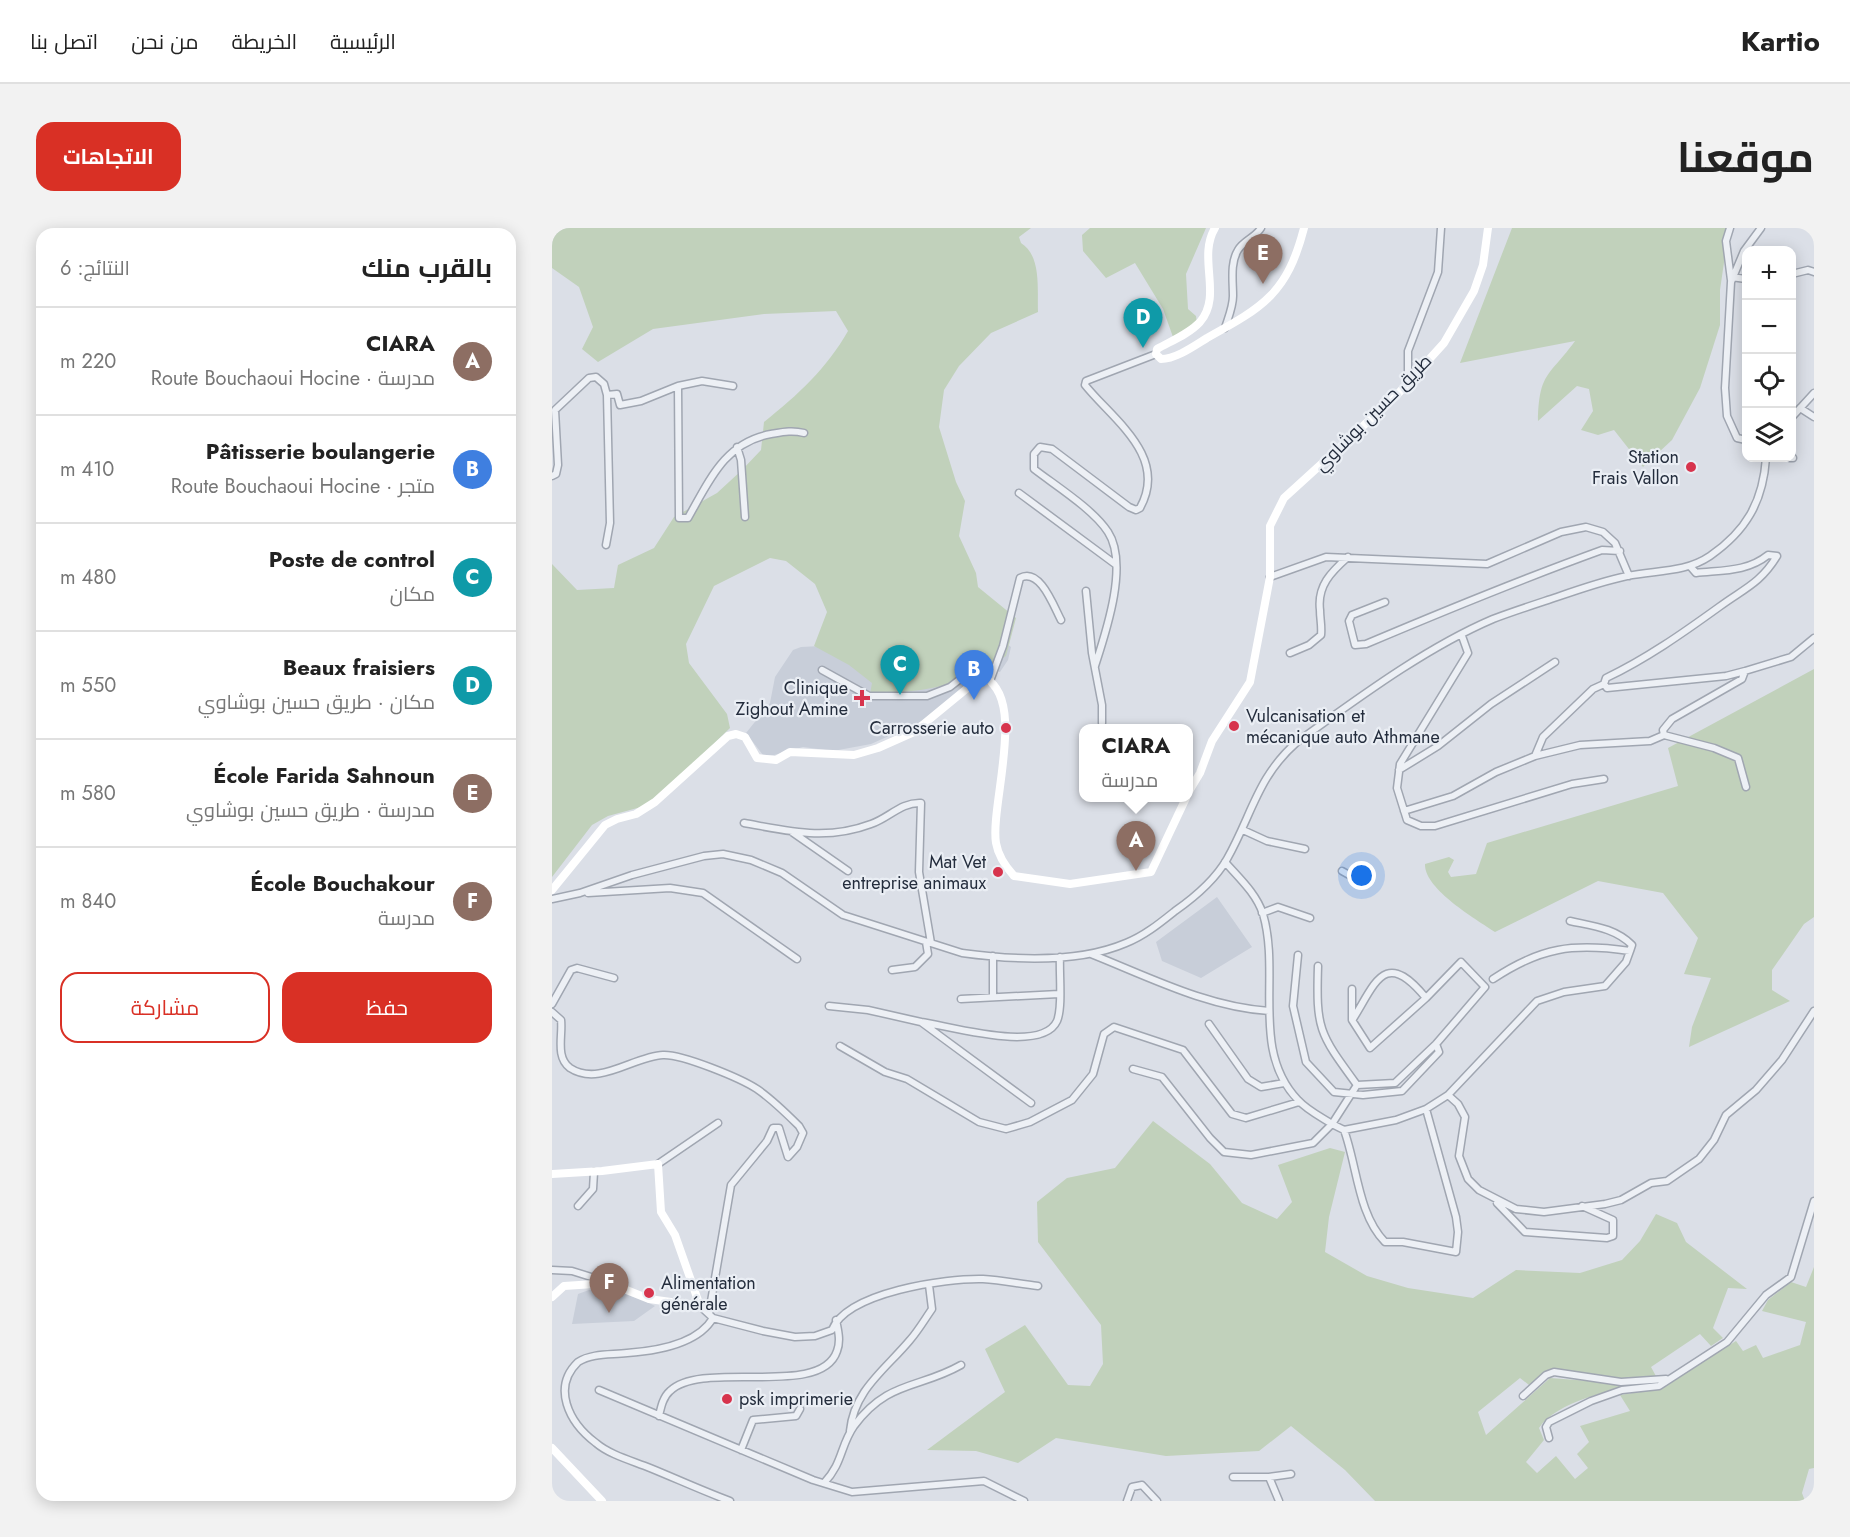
<!DOCTYPE html>
<html lang="ar">
<meta charset="utf-8">
<style>
body{margin:0;font-family:Jost,Cairo,sans-serif;background:#f2f2f2;color:#222;direction:rtl}
.controls{position:absolute;right:18px;top:18px;display:grid;overflow:hidden;border-radius:12px;box-shadow:0 3px 15px #0003}
.controls button{width:54px;height:54px;display:grid;place-items:center;padding:0;border:0;border-bottom:2px solid #e0e0e0;background:#fff;color:#222;font:30px sans-serif}
.you{position:absolute;left:810px;top:648px;width:21px;height:21px;margin:-15px;border:4px solid #fff;border-radius:50%;background:#1a73e8;box-shadow:0 0 0 9px #1a73e833}
.badge{display:grid;place-items:center;width:39px;height:39px;border-radius:50%;background:#d93025;color:#fff;font-size:20px;font-weight:700}
.pin{position:absolute;translate:-50% -50px;filter:drop-shadow(0 2px 3px #0008)}
.pin::after{content:'';position:absolute;top:32px;width:21px;height:18px;background:inherit;clip-path:polygon(0 0,100% 0,50% 100%)}
.popup{position:absolute;left:527px;top:496px;width:114px;height:78px;box-sizing:border-box;display:grid;place-content:center;border-radius:12px;background:#fff;filter:drop-shadow(0 2px 4px #0005);font-size:20px;white-space:nowrap;color:#767676}
.popup b{font-size:22px;color:#222}
.popup::after{content:'';position:absolute;left:50%;top:100%;margin-left:-12px;border:12px solid transparent;border-top-color:#fff}
.list{margin:0;padding:0;list-style:none}
h2{display:flex;justify-content:space-between;align-items:center;height:78px;margin:0;padding:0 24px;font-size:26px}
h2 small{font-size:20px;font-weight:400;color:#767676}
.list li{display:grid;grid-template-columns:39px 1fr auto;gap:18px;align-items:center;box-sizing:border-box;height:108px;padding:0 24px;border-top:2px solid #e0e0e0}
.list b{display:block;font-size:22px;white-space:nowrap}
.list p{margin:0;font-size:20px;white-space:nowrap;color:#767676}
.list em{font-size:20px;font-style:normal;color:#767676}
.actions{display:flex;gap:12px;padding:18px 24px}
.actions a{flex:1;padding:14px 0;border:2px solid #d93025;border-radius:18px;text-align:center;font-size:21px;color:#d93025}
.actions .main{background:#d93025;color:#fff}
.icon{flex:none;width:33px;height:33px;fill:none;stroke:currentColor;stroke-width:2;stroke-linecap:round;stroke-linejoin:round}
.map{position:relative;flex:none;width:1262px;height:1273px;overflow:hidden;direction:ltr;border-radius:18px}
header{display:flex;align-items:center;gap:36px;box-sizing:border-box;height:84px;padding:0 30px;background:#fff;border-bottom:2px solid #e0e0e0}
header strong{font-size:28px}
nav{display:flex;gap:33px;margin-inline-start:auto;font-size:21px}
.intro{display:flex;align-items:center;justify-content:space-between;box-sizing:border-box;height:144px;padding:0 36px}
h1{margin:0;font-size:42px}
.button{padding:15px 27px;border-radius:18px;background:#d93025;color:#fff;font-size:21px;font-weight:700}
main{display:flex;gap:36px;padding:0 36px}
aside{flex:1;background:#fff;border-radius:18px;box-shadow:0 3px 15px #0003}
.map>svg:first-child{display:block}
.built{fill:#c8ced9}
.green{fill:#c1d1bb}
.lines{fill:none;stroke-linecap:round;stroke-linejoin:round}
.street-casing{stroke:#a0a6b1;stroke-width:9}
.street{stroke:#edf0f5;stroke-width:6}
.secondary{stroke:#fff;stroke-width:8}
.poi-dot{fill:#d7344d;stroke:#eaeef4;stroke-width:2}
.labels{text-anchor:middle;stroke-width:4.5;stroke-linejoin:round;paint-order:stroke}
.street-label{font-size:18px;fill:#242d3d;stroke:#eaeef4}
.poi-label{font-size:18px;fill:#242d3d;stroke:#eaeef4;text-anchor:end}
</style>
<header>
<strong>Kartio</strong>
<nav><a>الرئيسية</a><a>الخريطة</a><a>من نحن</a><a>اتصل بنا</a></nav>
</header>
<div class="intro"><h1>موقعنا</h1><a class="button">الاتجاهات</a></div>
<main>
<div class="map">
<svg width="1262" height="1273" viewBox="0 0 1262 1273">
<rect width="100%" height="100%" fill="#dbdfe7"/>
<!-- built -->
<path class="built" d="M 446,409 L 459,419 L 456,432 L 448,444 L 441,442 L 431,447 L 370,493 L 319,516 L 281,523 L 251,519 L 222,527 L 211,527 L 194,505 L 218,475 L 223,449 L 241,422 L 249,419 Z
M 665,669 L 700,719 L 649,750 L 610,733 L 604,714 Z
M 37,1062 L 77,1065 L 103,1078 L 82,1093 L 20,1096 L 26,1066 Z"/>
<!-- green -->
<path class="green" d="M 0,0 L 479,0 L 467,9 L 469,15 C 490,28 485,62 486,84 L 439,105 L 407,138 L 392,162 L 387,199 L 404,254 L 413,273 L 407,308 L 424,345 L 426,359 L 464,390 L 454,428 C 406,459 374,464 318,466 L 320,455 L 297,437 L 262,418 L 275,384 L 263,356 L 234,333 L 218,330 L 162,358 L 134,416 L 137,435 L 175,486 L 178,500 L 100,576 L 56,588 L 40,597 L 0,649 L 0,336 L 25,362 L 62,360 L 66,337 L 102,320 L 122,289 L 165,265 L 190,242 L 209,222 L 212,194 C 246,167 275,140 296,103 L 284,83 L 212,86 L 101,101 L 46,134 L 30,121 L 41,99 L 27,59 L 0,40 Z
M 538,0 L 654,0 L 634,46 L 636,81 L 644,88 L 645,96 L 621,109 L 611,81 L 583,35 L 554,50 L 531,23 L 530,7 Z
M 960,0 L 1177,0 L 1168,62 L 1168,97 L 1148,160 L 1120,212 L 1091,239 L 1062,202 L 1046,207 L 1029,202 L 1041,183 L 1037,161 L 1025,158 L 986,193 C 987,143 998,148 1023,113 L 908,135 Z
M 1262,441 L 1262,689 L 1252,696 L 1220,742 L 1220,762 L 1238,773 L 1137,819 L 1140,799 L 1159,750 L 1132,746 L 1146,710 L 1111,665 L 1046,653 L 943,704 C 924,691 872,661 873,636 L 897,629 L 902,632 L 896,644 L 899,649 L 924,646 L 935,615 L 1126,558 L 1116,520 Z
M 601,893 L 658,936 L 690,975 L 725,991 L 740,974 L 726,937 L 778,920 L 793,924 L 777,989 L 773,1024 L 815,1048 L 856,1060 L 921,1070 L 964,1042 L 1028,1045 L 1070,1032 L 1088,1013 L 1104,986 L 1125,995 L 1134,1014 L 1195,1061 L 1176,1060 L 1161,1100 L 1171,1110 L 1159,1118 L 1148,1106 L 1099,1139 L 1105,1150 L 1071,1151 L 1008,1141 L 996,1142 L 977,1157 L 968,1150 L 926,1184 L 934,1207 L 998,1150 L 1090,1157 C 1060,1161 1004,1174 987,1200 L 992,1212 L 974,1234 L 985,1245 L 1004,1228 L 1023,1251 L 1036,1240 L 1025,1226 L 1037,1214 L 1028,1198 L 1078,1183 L 1068,1167 L 1108,1161 L 1184,1113 L 1191,1123 L 1204,1117 L 1211,1130 L 1248,1117 L 1254,1094 L 1210,1083 L 1216,1072 L 1239,1054 L 1254,1059 L 1262,1039 L 1262,1240 L 1257,1241 L 1250,1265 L 1253,1273 L 823,1273 L 793,1242 L 739,1198 L 707,1223 L 614,1228 L 504,1210 L 466,1235 L 424,1223 L 375,1222 L 453,1164 L 433,1121 L 473,1097 L 516,1157 L 538,1158 L 551,1136 L 549,1097 L 486,1014 L 485,974 L 515,950 L 563,940 Z"/>
<g class="lines">
<!-- street casing -->
<g class="street-casing">
<path id="street" d="M 1178,0 L 1174,13 L 1179,52
M 1240,46 L 1256,42 L 1262,44
M 1179,49 L 1194,51
M 673,100 C 676,90 681,79 681,68 C 681,53 678,35 686,22 C 692,12 703,10 709,0
M 856,155 L 856,123 L 886,44 L 889,0
M 126,158 L 150,153 L 181,158
M 55,167 L 65,166 L 68,177 L 89,173 L 126,158 L 127,290 L 136,290 C 157,253 173,214 219,206 C 231,204 240,202 252,205
M 1248,180 L 1262,189
M 1240,189 L 1262,165
M 1194,212 L 1185,210 L 1175,188 L 1173,160 L 1179,54 L 1192,23 L 1209,0
M 185,219 L 189,232 L 193,289
M 1238,230 L 1241,230
M 0,248 L 4,246 L 6,237 L 3,182 L 37,150 L 44,149 L 52,156 L 55,167 L 58,295 L 54,317
M 467,265 L 563,336
M 1138,338 L 1144,345 C 1170,342 1195,344 1216,327 L 1225,328 C 1208,356 1191,361 1167,379 C 1131,405 1094,431 1054,450 L 1052,456 L 1055,460 L 1174,448 L 1193,443 L 1239,429 L 1262,410
M 718,349 L 774,329 L 935,336 L 1009,304 L 1034,299 L 1051,304 L 1063,315 L 1077,348
M 534,363 L 540,425 L 550,477 L 550,495
M 833,374 L 800,387 L 797,393 L 803,417 L 814,416 C 892,383 970,351 1050,322 L 1068,323
M 910,408 L 916,425 L 848,536 L 845,560 L 855,592 L 869,598 L 883,598 L 1020,556 L 1052,551
M 738,425 L 757,417 L 769,407 C 770,398 768,391 768,382 C 765,358 779,344 796,329
M 543,438 C 554,404 577,336 556,304 C 541,281 504,258 482,241 L 482,226 L 488,219 L 500,221 L 577,279 L 584,282 L 588,280 C 617,228 560,191 533,157 L 534,153 L 604,126
M 270,442 L 317,468 L 375,468 L 398,459 L 426,437 L 432,440 L 433,450
M 1193,443 L 1190,451 L 1120,491 L 1111,502 L 1112,507 L 1162,520 L 1186,530 L 1194,559
M 438,453 L 451,418 L 468,350 C 488,339 502,379 509,392
M 983,528 L 991,509 L 1041,461 L 1052,456
M 847,542 L 886,518 L 939,476 L 1003,434
M 852,583 L 901,568 L 944,544 L 983,528 L 1028,517 L 1098,513 L 1112,507
M 192,595 C 237,603 274,613 319,596 C 337,590 349,574 369,575 L 367,644 L 379,715
M 691,602 L 715,613 L 753,621
M 240,604 L 296,643
M 673,634 C 687,650 704,665 711,686 C 729,747 698,822 746,872 C 755,882 769,889 780,896 L 805,857 C 767,805 764,802 766,738
M 790,643 L 799,648
M 36,665 L 118,660 L 151,665 L 245,731
M 0,671 L 28,665 L 80,647 L 152,628 L 171,626 L 199,632 L 230,645 L 291,687 L 410,725 C 461,732 525,736 574,715 C 592,708 608,695 623,683 C 643,669 663,652 675,631 C 700,587 705,549 745,514 C 805,471 873,420 941,391 C 962,383 984,376 1005,369 C 1028,361 1051,353 1075,348 C 1104,342 1133,345 1158,328 C 1194,303 1211,274 1214,230
M 710,685 L 726,679 L 758,690
M 539,726 C 597,749 655,779 717,783
M 746,727 L 741,778 L 754,834 L 782,864 L 811,867 L 850,863 L 887,824 L 884,816
M 441,728 L 441,769
M 340,742 L 363,739 L 376,726 L 374,714
M 941,751 C 989,719 1021,715 1078,723 L 1080,717 C 1063,700 1041,698 1018,693
M 800,761 L 800,792 L 818,820 L 874,770 L 909,734 L 933,759 L 884,816 L 843,855 L 805,857
M 409,771 L 507,766
M 0,776 L 19,742 L 25,740 L 62,750
M 277,778 L 316,782 L 369,794
M 0,784 L 9,792 C 11,807 3,829 18,840 C 47,859 82,828 111,827 C 130,826 188,850 205,861 C 221,872 234,885 247,898 L 251,905 L 245,919 L 236,929 L 227,900 L 221,900 L 215,913 L 179,957 L 157,1085
M 801,791 C 824,754 833,720 874,770
M 657,796 L 696,851 L 709,859 L 732,855
M 288,818 L 333,844 L 355,851 L 427,894 L 454,901 L 478,894 L 520,872 L 541,846 L 552,806 L 562,799 L 631,822 L 680,886 L 694,890 L 747,874
M 581,841 L 610,849 L 658,910 L 672,924 L 699,927 L 761,915 L 780,896 L 792,902 L 844,892 L 874,881 L 896,867 L 985,773 L 1012,764 L 1053,758 L 1074,734 L 1078,723
M 896,867 L 906,876 L 913,889 L 907,928 L 916,951 L 927,962 L 964,981 L 992,984 L 1053,976 L 1069,972 L 1099,955 L 1115,953 L 1147,931 L 1162,912 L 1174,887 L 1204,862 L 1230,832 L 1262,783
M 479,875 L 369,794 C 398,798 490,826 505,793 C 511,779 507,745 508,729
M 792,902 C 805,937 806,987 833,1014 L 851,1014 L 904,1024 L 906,1004 L 904,989 L 874,881
M 106,936 L 166,895
M 945,975 L 973,1004 L 1055,1010 L 1061,1008 L 1061,992 L 1030,978
M 26,978 L 41,961 L 42,944
M 0,1042 L 20,1043 L 55,1054
M 148,1078 L 161,1090 L 211,1103 L 243,1109 L 263,1108 L 280,1102 C 295,1064 394,1050 431,1051 C 449,1052 468,1056 486,1058
M 161,1090 C 146,1116 103,1123 75,1125 C 59,1127 40,1125 26,1134 C 0,1159 16,1194 44,1215 C 58,1227 81,1233 98,1240 C 125,1251 151,1263 178,1273
M 47,1162 L 261,1252 L 300,1264 L 432,1253 L 472,1273
M 971,1168 L 994,1147 L 1002,1144 L 1069,1154 L 1114,1151
M 107,1188 C 109,1179 111,1169 118,1163 C 151,1131 269,1171 285,1123 C 289,1113 286,1102 284,1092
M 298,1203 C 302,1162 333,1142 358,1112 C 366,1103 373,1091 380,1081 L 377,1057
M 997,1210 L 994,1199 L 997,1194 L 1039,1173 L 1070,1162 L 1107,1158 L 1175,1114 L 1214,1067 L 1239,1049 L 1262,973
M 189,1222 L 201,1192 L 244,1188 L 248,1181
M 681,1249 L 717,1249 L 727,1273
M 717,1249 L 739,1246
M 272,1255 C 291,1235 288,1218 302,1198 C 336,1152 367,1161 409,1137
M 575,1273 L 580,1259 L 590,1257 L 605,1273"/>
</g>
<!-- street -->
<use href="#street" class="street"/>
<!-- secondary -->
<path class="secondary" d="M 663,0 C 645,30 671,67 648,94 C 637,106 619,113 605,121 L 604,126 L 609,131 C 624,131 642,118 655,110 C 711,79 735,66 752,0
M 636,565 L 648,545 L 660,513 L 698,454 L 718,349 L 718,298 L 732,270 L 844,168 L 892,115 L 922,63 L 931,37 L 936,0
M 0,662 L 53,597 L 65,591 L 84,586 L 103,574 L 176,508 L 184,506 L 193,509 L 205,530 L 224,532 L 238,524 L 302,527 L 326,520 L 362,504 L 418,458 L 433,450 C 475,472 438,577 444,615 C 446,627 454,639 462,648 L 518,656 L 599,644 L 634,570
M 0,946 L 50,943 L 106,936 L 109,984 L 123,1007 L 148,1078 L 97,1071 L 57,1055 L 12,1058 L 0,1069
M 0,1220 L 50,1273"/>
</g>
<!-- markers -->
<g class="poi-dot">
<circle cx="1139" cy="239" r="6"/>
<path d="M307 461h6v6h6v6h-6v6h-6v-6h-6v-6h6z"/>
<circle cx="682" cy="498" r="6"/>
<circle cx="454" cy="500" r="6"/>
<circle cx="446" cy="644" r="6"/>
<circle cx="97" cy="1065" r="6"/>
<circle cx="175" cy="1171" r="6"/>
</g>
<g class="labels">
<!-- street labels -->
<g class="street-label">
<text transform="translate(821 185) rotate(-45)" y="6">طريق حسين بوشاوي</text>
</g>
<!-- poi labels -->
<g class="poi-label">
<text x="1127" y="235">Station<tspan x="1127" dy="21">Frais Vallon</tspan></text>
<text x="296" y="466">Clinique<tspan x="296" dy="21">Zighout Amine</tspan></text>
<text x="694" y="494" text-anchor="start">Vulcanisation et<tspan x="694" dy="21">mécanique auto Athmane</tspan></text>
<text x="442" y="506">Carrosserie auto</text>
<text x="434" y="640">Mat Vet<tspan x="434" dy="21">entreprise animaux</tspan></text>
<text x="109" y="1061" text-anchor="start">Alimentation<tspan x="109" dy="21">générale</tspan></text>
<text x="187" y="1177" text-anchor="start">psk imprimerie</text>
</g>
</g>
</svg>
<div class="controls">
<button>+</button>
<button>−</button>
<button><svg class="icon" aria-label="locate" viewBox="0 0 24 24"><circle cx="12" cy="12" r="6"/><path d="M12 2v4M12 18v4M2 12h4M18 12h4"/></svg></button>
<button><svg class="icon" aria-label="layers" viewBox="0 0 24 24"><path d="M12 4l9 5-9 5-9-5zM3 14l9 5 9-5"/></svg></button>
</div>
<div class="you"></div>
<div class="pin badge" style="left:584px;top:643px;background:#8d6e63">A</div>
<div class="popup"><b>CIARA</b>مدرسة</div>
<div class="pin badge" style="left:422px;top:472px;background:#3f7fe0">B</div>
<div class="pin badge" style="left:348px;top:467px;background:#0f9aa8">C</div>
<div class="pin badge" style="left:591px;top:120px;background:#0f9aa8">D</div>
<div class="pin badge" style="left:711px;top:56px;background:#8d6e63">E</div>
<div class="pin badge" style="left:57px;top:1085px;background:#8d6e63">F</div>
</div>
<aside>
<h2>بالقرب منك<small>النتائج: 6</small></h2>
<ul class="list">
<li><span class="badge" style="background:#8d6e63">A</span><div><b>CIARA</b><p>مدرسة · Route Bouchaoui Hocine</p></div><em>220 m</em></li>
<li><span class="badge" style="background:#3f7fe0">B</span><div><b>Pâtisserie boulangerie</b><p>متجر · Route Bouchaoui Hocine</p></div><em>410 m</em></li>
<li><span class="badge" style="background:#0f9aa8">C</span><div><b>Poste de control</b><p>مكان</p></div><em>480 m</em></li>
<li><span class="badge" style="background:#0f9aa8">D</span><div><b>Beaux fraisiers</b><p>مكان · طريق حسين بوشاوي</p></div><em>550 m</em></li>
<li><span class="badge" style="background:#8d6e63">E</span><div><b>École Farida Sahnoun</b><p>مدرسة · طريق حسين بوشاوي</p></div><em>580 m</em></li>
<li><span class="badge" style="background:#8d6e63">F</span><div><b>École Bouchakour</b><p>مدرسة</p></div><em>840 m</em></li>
</ul>
<div class="actions"><a class="main">حفظ</a><a>مشاركة</a></div>
</aside>
</main>
